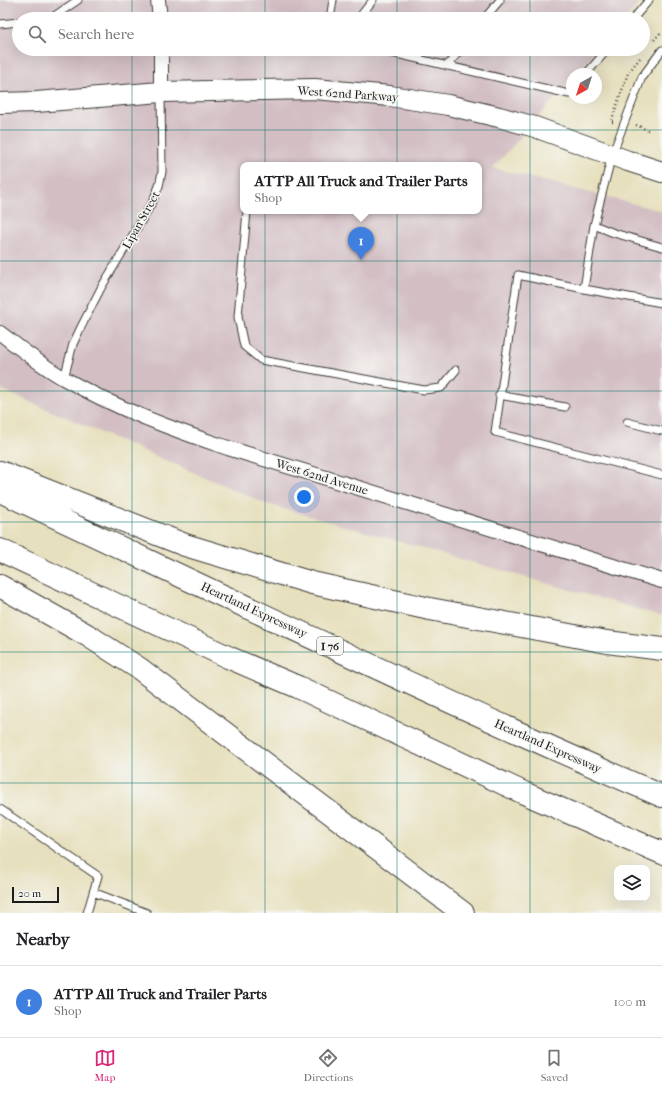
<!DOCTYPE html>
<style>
body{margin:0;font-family:"IM FELL French Canon",serif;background:#f2f2f2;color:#202124}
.controls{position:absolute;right:12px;bottom:12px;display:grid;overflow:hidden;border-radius:8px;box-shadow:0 4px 16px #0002}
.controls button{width:36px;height:36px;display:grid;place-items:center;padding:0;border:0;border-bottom:1px solid #e0e0e0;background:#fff;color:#202124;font:20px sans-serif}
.compass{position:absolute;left:566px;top:68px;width:36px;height:36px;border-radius:50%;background:#fff;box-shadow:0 4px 16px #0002;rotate:219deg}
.scale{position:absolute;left:12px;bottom:10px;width:47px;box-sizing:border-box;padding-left:4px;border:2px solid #1c1c1c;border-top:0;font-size:11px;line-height:14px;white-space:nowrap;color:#1c1c1c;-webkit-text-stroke:3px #f6f6f2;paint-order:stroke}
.you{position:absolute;left:304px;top:497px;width:14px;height:14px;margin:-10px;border:3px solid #fff;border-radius:50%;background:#1a73e8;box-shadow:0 0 0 6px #1a73e833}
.badge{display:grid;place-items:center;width:26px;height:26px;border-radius:50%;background:#db2777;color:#fff;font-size:13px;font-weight:700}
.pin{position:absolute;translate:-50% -33px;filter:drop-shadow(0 1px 2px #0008)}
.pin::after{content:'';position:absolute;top:21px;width:14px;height:12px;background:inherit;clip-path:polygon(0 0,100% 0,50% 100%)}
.popup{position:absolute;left:240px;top:162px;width:242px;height:52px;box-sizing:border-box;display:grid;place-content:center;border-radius:8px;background:#fff;filter:drop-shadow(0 1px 3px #0005);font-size:13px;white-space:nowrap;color:#757577}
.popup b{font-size:15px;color:#202124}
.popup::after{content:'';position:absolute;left:50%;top:100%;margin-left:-8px;border:8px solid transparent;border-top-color:#fff}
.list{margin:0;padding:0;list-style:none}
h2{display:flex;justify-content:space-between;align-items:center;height:52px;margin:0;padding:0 16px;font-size:17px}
h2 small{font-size:13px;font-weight:400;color:#757577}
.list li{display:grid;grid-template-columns:26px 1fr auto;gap:12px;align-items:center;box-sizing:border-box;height:72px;padding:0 16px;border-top:1px solid #e0e0e0}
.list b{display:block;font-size:15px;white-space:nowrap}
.list p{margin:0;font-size:13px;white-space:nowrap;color:#757577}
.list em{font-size:13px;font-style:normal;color:#757577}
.icon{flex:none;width:22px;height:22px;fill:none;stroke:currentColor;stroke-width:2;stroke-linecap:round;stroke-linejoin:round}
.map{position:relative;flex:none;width:662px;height:913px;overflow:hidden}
.search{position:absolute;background:#fff;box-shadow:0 4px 16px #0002;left:12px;right:12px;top:12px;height:44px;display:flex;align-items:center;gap:10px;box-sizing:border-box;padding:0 14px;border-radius:22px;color:#757577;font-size:15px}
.sheet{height:124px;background:#fff}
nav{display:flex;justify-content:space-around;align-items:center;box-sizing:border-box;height:56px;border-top:1px solid #e0e0e0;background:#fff;font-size:11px;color:#757577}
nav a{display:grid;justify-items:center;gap:2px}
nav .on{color:#db2777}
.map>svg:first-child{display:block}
.industrial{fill:#d2bec3;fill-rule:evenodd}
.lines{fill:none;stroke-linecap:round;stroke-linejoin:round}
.lane-casing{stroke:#3a3934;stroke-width:9}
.street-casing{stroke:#3a3934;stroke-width:16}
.secondary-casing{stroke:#3a3934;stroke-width:22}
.highway-casing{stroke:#3a3934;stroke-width:24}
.path{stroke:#3a3934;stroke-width:2.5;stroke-dasharray:1 3;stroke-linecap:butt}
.lane{stroke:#fff;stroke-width:7}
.street{stroke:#fff;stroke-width:14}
.secondary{stroke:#fff;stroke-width:20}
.highway{stroke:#fff;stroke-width:22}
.grid{fill:none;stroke:#0f766e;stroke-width:1;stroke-opacity:0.55}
.labels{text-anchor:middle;stroke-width:3;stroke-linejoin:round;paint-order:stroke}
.shield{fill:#f6f6f2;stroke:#5d5d5c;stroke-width:1}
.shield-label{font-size:11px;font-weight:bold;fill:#1c1c1c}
.street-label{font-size:12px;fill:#1c1c1c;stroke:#f6f6f2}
</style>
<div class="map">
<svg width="662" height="913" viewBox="0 0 662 913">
<rect width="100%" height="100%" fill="#f6f6f2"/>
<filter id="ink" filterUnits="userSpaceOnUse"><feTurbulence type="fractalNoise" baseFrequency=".025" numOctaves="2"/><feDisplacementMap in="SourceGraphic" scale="8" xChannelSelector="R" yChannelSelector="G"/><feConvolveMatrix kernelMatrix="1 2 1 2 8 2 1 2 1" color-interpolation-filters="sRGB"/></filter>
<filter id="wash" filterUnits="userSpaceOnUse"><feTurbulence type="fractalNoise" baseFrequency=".012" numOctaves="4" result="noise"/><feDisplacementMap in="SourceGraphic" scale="16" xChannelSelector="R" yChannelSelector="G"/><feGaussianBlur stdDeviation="0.9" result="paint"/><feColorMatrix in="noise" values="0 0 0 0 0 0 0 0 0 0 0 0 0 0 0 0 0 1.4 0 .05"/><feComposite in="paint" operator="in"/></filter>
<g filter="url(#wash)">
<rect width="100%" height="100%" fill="#e7e0be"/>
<!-- industrial -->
<path class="industrial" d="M 0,0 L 642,0 L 625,19 L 19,19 L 19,49 L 598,49 L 576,74 L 572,74 L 572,79 L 493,168 L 662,211 L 662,616 L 267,504 L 0,389 ZM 243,165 L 479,165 L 479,211 L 243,211 Z"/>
</g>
<g filter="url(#ink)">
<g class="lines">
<!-- lane casing -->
<g class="lane-casing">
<path id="lane" d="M 47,19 L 50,19 L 78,0
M 330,19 L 333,0
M 358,19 L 373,0
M 484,19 L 500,0
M 633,19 L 649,0
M 0,24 L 19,22
M 375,49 L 569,94 L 572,91
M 662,50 L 642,77 L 612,155 L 594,225 L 584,289 L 518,275 L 495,432 L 662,475
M 447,66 L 461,49
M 586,74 L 608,49
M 247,211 L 238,317 L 244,346 L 261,360 L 424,390 L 441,388 L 456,370
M 594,225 L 614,233 L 662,247
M 584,289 L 662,303
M 64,378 L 73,344 L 82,325 L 101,288 L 152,203 L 159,186 L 162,172 L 161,94
M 499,395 L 565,407
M 627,422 L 662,431
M 0,809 L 98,876 L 87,913
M 93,892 L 147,913"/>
</g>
<!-- street casing -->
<g class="street-casing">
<path id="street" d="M 158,0 L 160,19
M 161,49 L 161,92
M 0,333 C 21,349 42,366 65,379 C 118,409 171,429 228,448 L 662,581"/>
</g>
<!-- secondary casing -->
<g class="secondary-casing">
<path id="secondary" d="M 0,103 L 36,102 L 161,92 L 315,89 L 390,96 L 448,105 L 499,117 L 535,127 L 628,161 L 662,172"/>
</g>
<!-- highway casing -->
<g class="highway-casing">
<path id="highway" d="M 0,472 L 185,545 L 312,583 L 430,609 L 607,642 L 662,649
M 0,491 C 220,594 439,700 662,796
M 0,550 L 230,658 L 298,687 L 524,793 L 662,853
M 0,586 L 87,635 L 140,669 L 463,913"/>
</g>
<!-- path -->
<path class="path" d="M 654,40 L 662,31
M 613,122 L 611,122 L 628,73 L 640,58
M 636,125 L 650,131"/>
<!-- lane -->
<use href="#lane" class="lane"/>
<!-- street -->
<use href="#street" class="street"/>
<!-- secondary -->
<use href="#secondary" class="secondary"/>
<!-- highway -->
<use href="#highway" class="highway"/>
</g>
</g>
<!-- grid -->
<path class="grid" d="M 132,0 L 132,19M 265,0 L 265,19M 397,0 L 397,19M 530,0 L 530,19M 132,49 L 132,913M 265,49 L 265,913M 397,49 L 397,913M 530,49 L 530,913M 0,130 L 662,130M 0,261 L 662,261M 0,391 L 662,391M 0,522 L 662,522M 0,652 L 662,652M 0,783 L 662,783"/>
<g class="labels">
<!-- shield labels -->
<rect class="shield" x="317" y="637" width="26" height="18" rx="3"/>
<g class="shield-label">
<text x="330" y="650">I 76</text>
</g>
<!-- street labels -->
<g class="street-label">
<text transform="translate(348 94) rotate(4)" y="4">West 62nd Parkway</text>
<text transform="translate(141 220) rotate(-61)" y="4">Lipan Street</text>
<text transform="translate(322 477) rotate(17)" y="4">West 62nd Avenue</text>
<text transform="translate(254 610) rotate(25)" y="4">Heartland Expressway</text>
<text transform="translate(548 746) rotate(24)" y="4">Heartland Expressway</text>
</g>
</g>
</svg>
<div class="controls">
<button><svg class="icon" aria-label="layers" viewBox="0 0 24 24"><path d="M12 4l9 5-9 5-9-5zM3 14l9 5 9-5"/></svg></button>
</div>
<svg class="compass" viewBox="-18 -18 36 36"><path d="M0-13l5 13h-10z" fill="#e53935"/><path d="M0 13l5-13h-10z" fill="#757577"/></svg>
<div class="scale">20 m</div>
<div class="you"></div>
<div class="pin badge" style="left:361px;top:260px;background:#3f7fe0">1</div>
<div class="popup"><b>ATTP All Truck and Trailer Parts</b>Shop</div>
<div class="search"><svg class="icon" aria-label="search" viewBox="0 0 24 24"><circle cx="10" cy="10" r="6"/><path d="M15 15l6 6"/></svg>Search here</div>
</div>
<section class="sheet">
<h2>Nearby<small></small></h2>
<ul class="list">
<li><span class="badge" style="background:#3f7fe0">1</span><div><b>ATTP All Truck and Trailer Parts</b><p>Shop</p></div><em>100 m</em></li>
</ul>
</section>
<nav>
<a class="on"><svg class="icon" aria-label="map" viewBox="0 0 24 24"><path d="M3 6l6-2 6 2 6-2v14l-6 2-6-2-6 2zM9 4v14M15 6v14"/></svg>Map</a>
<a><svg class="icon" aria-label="directions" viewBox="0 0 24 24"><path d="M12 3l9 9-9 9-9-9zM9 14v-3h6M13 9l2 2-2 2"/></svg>Directions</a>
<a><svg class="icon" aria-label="saved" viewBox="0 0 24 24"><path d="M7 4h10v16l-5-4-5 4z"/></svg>Saved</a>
</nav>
